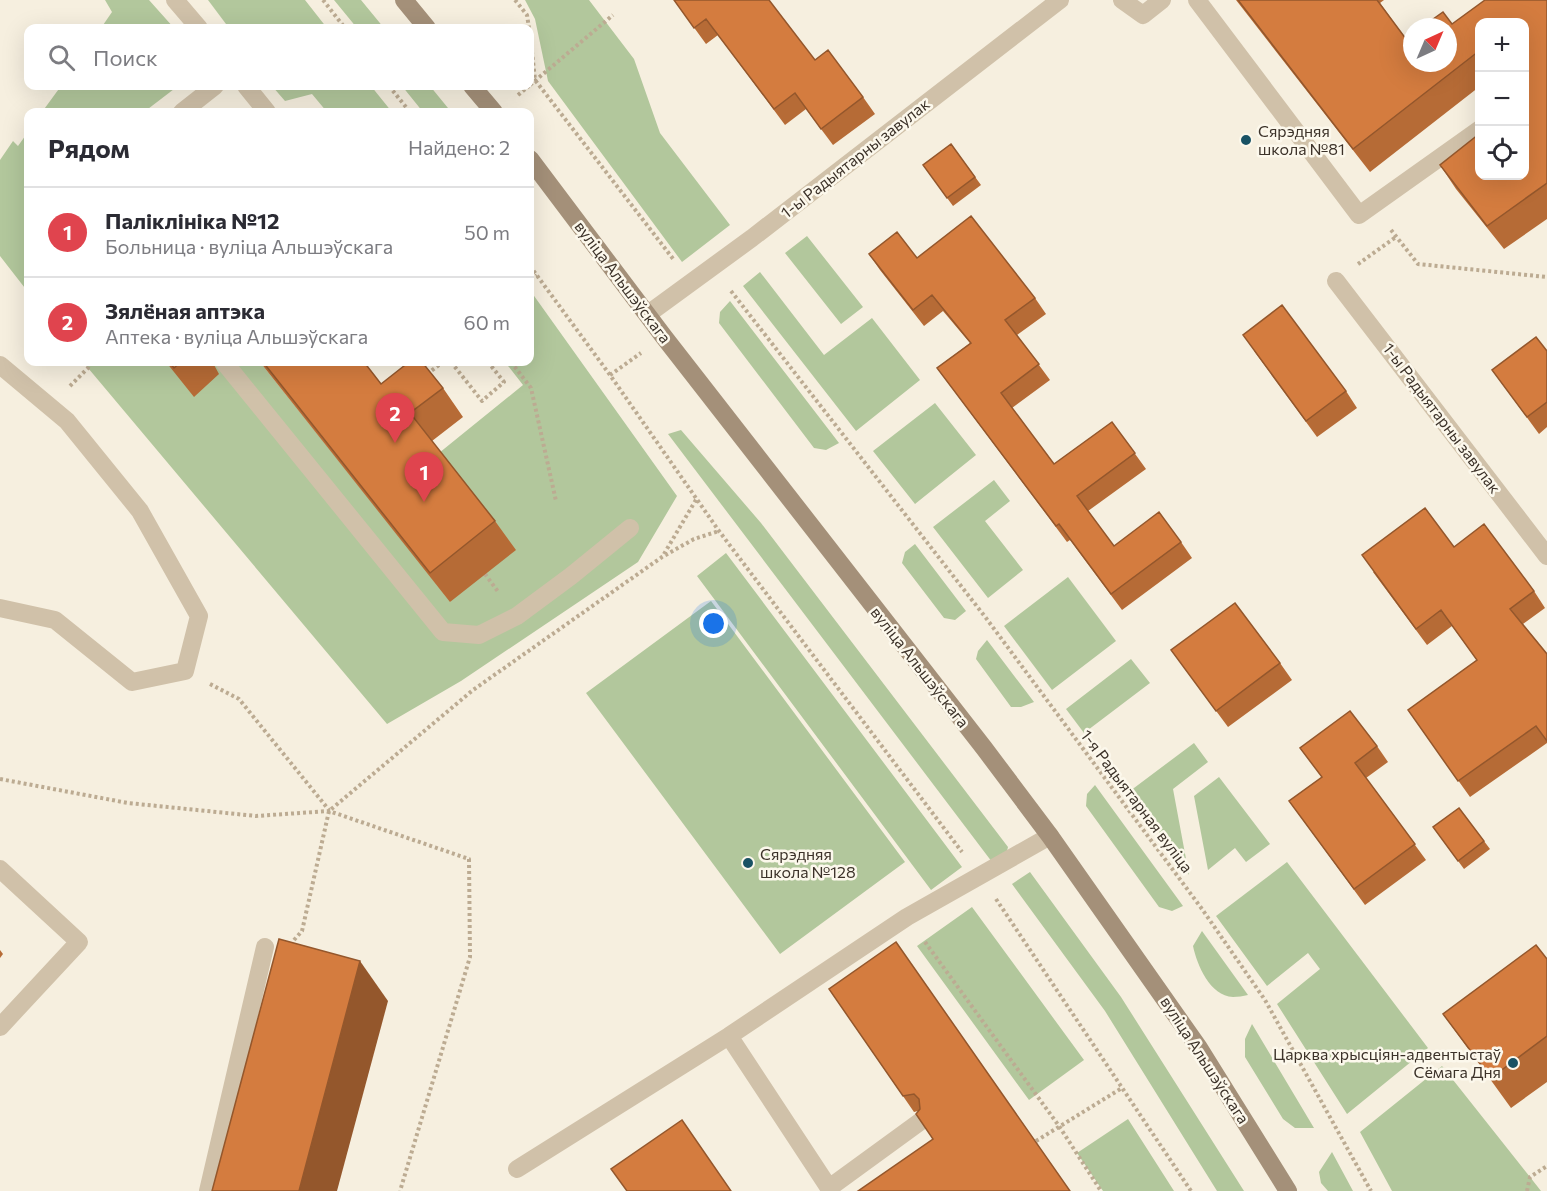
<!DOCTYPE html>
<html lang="ru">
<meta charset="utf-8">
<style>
body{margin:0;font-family:Commissioner,sans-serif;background:#f2f2f3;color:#2b2b33}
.controls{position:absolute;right:18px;top:18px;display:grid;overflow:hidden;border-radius:12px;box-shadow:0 6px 24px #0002}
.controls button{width:54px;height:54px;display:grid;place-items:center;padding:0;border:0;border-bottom:2px solid #e1e1e2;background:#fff;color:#2b2b33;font:30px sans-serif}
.compass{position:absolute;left:1403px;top:18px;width:54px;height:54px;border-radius:50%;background:#fff;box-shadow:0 6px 24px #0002;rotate:44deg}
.you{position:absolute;left:714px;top:624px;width:21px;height:21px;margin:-15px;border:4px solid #fff;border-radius:50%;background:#1a73e8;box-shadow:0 0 0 9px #1a73e833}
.badge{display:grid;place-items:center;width:39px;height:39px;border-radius:50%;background:#195264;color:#fff;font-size:20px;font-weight:700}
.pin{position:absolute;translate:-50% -50px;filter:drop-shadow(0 2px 3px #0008)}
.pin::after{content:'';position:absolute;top:32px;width:21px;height:18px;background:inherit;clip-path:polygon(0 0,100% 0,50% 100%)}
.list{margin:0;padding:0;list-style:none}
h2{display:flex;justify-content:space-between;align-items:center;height:78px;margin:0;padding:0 24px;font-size:26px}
h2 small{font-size:20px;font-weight:400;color:#7c7c81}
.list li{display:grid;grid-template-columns:39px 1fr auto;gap:18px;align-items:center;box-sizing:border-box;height:90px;padding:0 24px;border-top:2px solid #e1e1e2}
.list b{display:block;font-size:22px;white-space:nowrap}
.list p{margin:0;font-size:20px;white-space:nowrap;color:#7c7c81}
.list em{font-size:20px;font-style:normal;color:#7c7c81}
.icon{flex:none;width:33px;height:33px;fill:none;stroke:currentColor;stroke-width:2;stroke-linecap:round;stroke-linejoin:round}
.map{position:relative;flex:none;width:1547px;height:1191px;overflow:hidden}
.search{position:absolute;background:#fff;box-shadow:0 6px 24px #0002;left:24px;top:24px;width:510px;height:66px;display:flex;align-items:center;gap:15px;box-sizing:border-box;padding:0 21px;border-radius:12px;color:#7c7c81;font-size:22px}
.panel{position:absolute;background:#fff;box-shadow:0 6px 24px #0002;left:24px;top:108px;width:510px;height:258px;border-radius:12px}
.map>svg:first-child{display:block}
.green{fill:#b2c79c}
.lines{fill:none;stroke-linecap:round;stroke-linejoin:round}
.path{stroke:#bcab92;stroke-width:4;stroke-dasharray:3 3;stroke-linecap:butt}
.lane{stroke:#d0c1a9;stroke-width:18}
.street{stroke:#d0c1a9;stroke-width:18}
.secondary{stroke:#a49079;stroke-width:18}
.wall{fill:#b66b36}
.shaded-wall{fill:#94572c}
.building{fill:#d47c3f;stroke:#94572c;stroke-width:1.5}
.poi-dot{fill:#195264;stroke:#fcf8ec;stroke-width:2}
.labels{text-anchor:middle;stroke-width:5;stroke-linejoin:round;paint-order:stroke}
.poi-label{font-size:16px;fill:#3c3229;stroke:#fcf8ec;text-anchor:start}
.street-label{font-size:16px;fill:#3c3229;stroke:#fcf8ec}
</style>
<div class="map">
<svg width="1547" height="1191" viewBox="0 0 1547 1191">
<rect width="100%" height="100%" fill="#f6efdf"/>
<!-- green -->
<path class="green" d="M 105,0 L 149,0 L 174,28 L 101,28 L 112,12 Z
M 208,0 L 305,0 L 327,28 L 229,28 Z
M 334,0 L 361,0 L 384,28 L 357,28 Z
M 525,0 L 589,0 L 634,59 L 660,133 L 730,225 L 682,262 L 548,81 L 535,19 Z
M 61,86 L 178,86 L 144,112 L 42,112 Z
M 272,86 L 371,86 L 392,112 L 327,112 L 312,94 L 285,101 Z
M 402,86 L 430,86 L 448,108 L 443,112 L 423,112 Z
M 28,132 L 28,155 L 27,157 L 28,159 L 28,292 L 0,256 L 0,160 L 13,141 L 18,146 Z
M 807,236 L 863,307 L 841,324 L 785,253 Z
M 760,272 L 824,355 L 872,318 L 920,380 L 856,431 L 743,286 Z
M 532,293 L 677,496 L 638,562 L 461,681 L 387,724 L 83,362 L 260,362 L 451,602 L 439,453 L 523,385 L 505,362 L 530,362 L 530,295 Z
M 730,301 L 839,443 L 826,450 L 814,448 L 719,323 L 720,312 Z
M 935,403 L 976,455 L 915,504 L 873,451 Z
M 681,430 L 761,523 L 1008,847 L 1006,855 L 992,862 L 668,434 Z
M 994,480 L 1010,501 L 985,521 L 1023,570 L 988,598 L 933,527 Z
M 915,544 L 966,611 L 955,620 L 944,618 L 902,563 L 905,552 Z
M 726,553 L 962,867 L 931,890 L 697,576 Z
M 1068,577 L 1116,641 L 1052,690 L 1004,626 Z
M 711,601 L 905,862 L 780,954 L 586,693 Z
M 987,640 L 1034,702 L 1021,707 L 1011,707 L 976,659 L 978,651 Z
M 1131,659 L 1150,683 L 1084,733 L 1066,709 Z
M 1194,743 L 1208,762 L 1173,789 L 1189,875 L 1130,791 Z
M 1219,777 L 1270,844 L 1246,862 L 1235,848 L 1208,870 L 1194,796 Z
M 1095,785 L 1183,906 L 1172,911 L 1159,907 L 1086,806 L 1087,794 Z
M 1287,862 L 1428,1048 L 1347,1114 L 1277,1004 L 1320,969 L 1308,953 L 1267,986 L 1216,916 Z
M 1030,872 L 1121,997 L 1244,1191 L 1217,1191 L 1105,1011 L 1012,884 Z
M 972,907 L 1084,1060 L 1029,1100 L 917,946 Z
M 1202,931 L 1248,995 C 1243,996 1238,997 1233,997 C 1210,996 1197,965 1193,946 Z
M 1252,1024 L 1314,1128 L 1295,1128 L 1283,1119 L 1245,1057 L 1245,1039 Z
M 1442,1066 L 1530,1177 L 1541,1191 L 1392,1191 L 1360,1132 Z
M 1128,1119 L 1174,1191 L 1103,1191 L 1077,1153 Z
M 1332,1152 L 1353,1191 L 1328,1191 L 1321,1183 L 1319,1172 Z"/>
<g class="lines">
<!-- path -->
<path class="path" d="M 323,0 L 345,28
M 515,0 L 527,15 L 529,28
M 530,33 L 535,80 L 674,260
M 530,85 L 613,15
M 389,86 L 410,112
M 518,95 L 529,86
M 1391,230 L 1418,264 L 1547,277
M 1358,264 L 1396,237
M 530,266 L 610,375 L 719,531 L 962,852
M 530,278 L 536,274
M 731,291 L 986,618 L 1202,909 L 1265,1000 L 1371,1191
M 451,362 L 482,401 L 504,382 L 488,362
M 511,362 L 531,388 L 556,501
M 427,374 L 443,362
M 610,375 L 641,353
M 70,386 L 88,368 L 90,362
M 664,554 L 697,498
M 485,574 L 499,593
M 210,684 L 239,699 L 329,810
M 0,779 L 128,803 L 256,816 L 329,811 L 469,859 L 470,957 L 400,1191
M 996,899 L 1191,1191
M 294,940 L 302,931 L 329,811 L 473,690 L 662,557 L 694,539 L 719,531
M 925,942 L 1059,1126 L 1101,1191
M 1036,1141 L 1122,1088
M 1527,1191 L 1530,1177 L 1547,1166"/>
<!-- lane -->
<path class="lane" d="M 175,0 L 199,28
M 1122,0 L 1143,15 L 1162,0
M 1197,0 L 1359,215 L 1480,129
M 246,86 L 267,112
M 182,112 L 215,86
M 224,362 L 443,632 L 479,635 L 517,616 L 571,576 L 630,528
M 0,365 L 67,421 L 140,511 L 199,616 L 185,671 L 132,682 L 55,620 L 0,608
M 0,869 L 79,942 L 0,1027
M 729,1036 L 829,1188 L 921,1121
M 517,1169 L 729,1036 L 907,917 L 1050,836
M 208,1191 L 265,947"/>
<!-- street -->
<path class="street" d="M 1336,281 L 1547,556
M 648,314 L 752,238 L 1060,0"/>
<!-- secondary -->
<path class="secondary" d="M 404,0 L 427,28
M 472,86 L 494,112
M 530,159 L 664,337 L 984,748 L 1050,836 L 1199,1048 L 1288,1191"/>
</g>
<!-- wall -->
<path class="wall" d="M 674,0 L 815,60 L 863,97 L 875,114 L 833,145 L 806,109 L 785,125 L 718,35 L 706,44 Z
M 1236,0 L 1384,0 L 1380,3 L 1406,39 L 1452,24 L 1547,0 L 1547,219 L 1504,249 L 1456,189 L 1440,165 L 1526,99 L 1524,97 L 1524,22 L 1479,22 L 1479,87 L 1370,172 Z
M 951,144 L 981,185 L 953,206 L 923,165 Z
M 869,254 L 917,258 L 1035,298 L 1046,314 L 1017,335 L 1050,380 L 1012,408 L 1054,464 L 1112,422 L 1146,469 L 1088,511 L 1114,546 L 1181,542 L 1192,558 L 1122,610 L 1070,540 L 1067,542 L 937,368 L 970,343 L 943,311 L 924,326 L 880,270 Z
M 1254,351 L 1346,391 L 1357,408 L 1317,437 Z
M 1547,351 L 1547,427 L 1539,434 L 1492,370 Z
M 166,362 L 214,362 L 213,363 L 219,374 L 194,397 Z
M 260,362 L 364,362 L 381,384 L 443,388 L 463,417 L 432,441 L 495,521 L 516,550 L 450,602 Z
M 1454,547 L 1534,591 L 1545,608 L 1523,624 L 1547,654 L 1547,743 L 1470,797 L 1408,710 L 1477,660 L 1452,626 L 1427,645 L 1373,572 Z
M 1171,650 L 1280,663 L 1292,680 L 1228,727 Z
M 1377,746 L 1388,762 L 1366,778 L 1426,860 L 1365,905 L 1289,801 L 1322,777 L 1300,748 Z
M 1459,808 L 1490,849 L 1464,869 L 1433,827 Z
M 0,950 L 3,954 L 0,958 Z
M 1547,959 L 1547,1082 L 1511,1108 L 1443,1014 Z
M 829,989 L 1070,1191 L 933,1139 L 918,1111 L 914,1112 Z"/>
<!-- shaded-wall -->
<path class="shaded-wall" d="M 360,961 L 388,1001 L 337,1191 L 299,1191 Z"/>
<!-- building -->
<path class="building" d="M 674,0 L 769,0 L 815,60 L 828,50 L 863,97 L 821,129 L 795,93 L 774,109 L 706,19 L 694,28 Z
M 1238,0 L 1377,0 L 1406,39 L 1412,35 L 1412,63 L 1448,63 L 1448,27 L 1422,27 L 1443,12 L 1452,24 L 1485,0 L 1547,0 L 1547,183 L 1487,226 L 1440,165 L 1479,134 L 1479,176 L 1524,176 L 1524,100 L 1527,98 L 1524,95 L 1524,22 L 1479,22 L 1479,51 L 1353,149 Z
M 951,144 L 975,177 L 947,198 L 923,165 Z
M 971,216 L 1035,298 L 1005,320 L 1039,364 L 1001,393 L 1054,464 L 1112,422 L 1135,453 L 1077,496 L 1114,546 L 1159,512 L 1181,542 L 1111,594 L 1059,524 L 1056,526 L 937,368 L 971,343 L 932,295 L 913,310 L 869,254 L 897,232 L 917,258 Z
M 1282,305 L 1346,391 L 1306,421 L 1243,335 Z
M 1536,337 L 1547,351 L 1547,402 L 1527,417 L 1492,370 Z
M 169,362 L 181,362 L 174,368 Z
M 263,362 L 364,362 L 381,384 L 409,362 L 422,362 L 443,388 L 410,413 L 495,521 L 430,573 Z
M 1425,508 L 1454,547 L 1484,524 L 1534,591 L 1510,609 L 1547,654 L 1547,741 L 1536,726 L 1458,781 L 1408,710 L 1477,660 L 1441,610 L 1416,629 L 1362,555 Z
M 1235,603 L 1280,663 L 1216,711 L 1171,650 Z
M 1350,711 L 1377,746 L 1355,763 L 1415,844 L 1354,889 L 1289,801 L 1322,777 L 1300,748 Z
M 1459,808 L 1484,841 L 1458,861 L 1433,827 Z
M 279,939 L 360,961 L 299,1191 L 212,1191 Z
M 896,942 L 1070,1191 L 858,1191 L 933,1139 L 916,1114 L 920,1109 L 919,1099 L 914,1094 L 903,1096 L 829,989 Z
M 1536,945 L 1547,959 L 1547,1036 L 1491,1078 L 1443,1014 Z
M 682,1120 L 731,1191 L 627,1191 L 611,1169 Z"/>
<!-- markers -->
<g class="poi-dot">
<circle cx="1246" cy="140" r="6"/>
<circle cx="748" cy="863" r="6"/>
<circle cx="1513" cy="1063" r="6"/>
</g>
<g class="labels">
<!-- poi labels -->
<g class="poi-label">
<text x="1258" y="137">Сярэдняя<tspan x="1258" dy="18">школа №81</tspan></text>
<text x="760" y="860">Сярэдняя<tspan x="760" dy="18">школа №128</tspan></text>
<text x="1501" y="1060" text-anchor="end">Царква хрысціян-адвентыстаў<tspan x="1501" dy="18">Сёмага Дня</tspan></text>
</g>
<!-- street labels -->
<g class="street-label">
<text transform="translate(855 158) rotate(-38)" y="6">1-ы Радыятарны завулак</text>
<text transform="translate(623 282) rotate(53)" y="6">вуліца Альшэўскага</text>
<text transform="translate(1442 418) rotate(53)" y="6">1-ы Радыятарны завулак</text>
<text transform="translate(920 667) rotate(52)" y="6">вуліца Альшэўскага</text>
<text transform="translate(1137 801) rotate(53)" y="6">1-я Радыятарная вуліца</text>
<text transform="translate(1205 1060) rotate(57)" y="6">вуліца Альшэўскага</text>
</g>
</g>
</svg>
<div class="controls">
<button>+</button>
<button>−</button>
<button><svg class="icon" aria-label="locate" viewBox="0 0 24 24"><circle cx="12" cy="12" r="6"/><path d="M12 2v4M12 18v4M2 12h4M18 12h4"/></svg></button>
</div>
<svg class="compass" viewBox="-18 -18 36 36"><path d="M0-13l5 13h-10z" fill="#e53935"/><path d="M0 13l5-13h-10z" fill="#7c7c81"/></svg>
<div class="you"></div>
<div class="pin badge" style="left:424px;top:502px;background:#e0444e">1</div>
<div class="pin badge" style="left:395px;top:443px;background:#e0444e">2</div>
<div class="search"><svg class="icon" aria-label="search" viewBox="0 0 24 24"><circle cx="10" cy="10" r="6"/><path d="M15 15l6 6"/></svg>Поиск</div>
<section class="panel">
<h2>Рядом<small>Найдено: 2</small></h2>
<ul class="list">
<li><span class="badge" style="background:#e0444e">1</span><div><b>Паліклініка №12</b><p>Больница · вуліца Альшэўскага</p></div><em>50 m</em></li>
<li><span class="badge" style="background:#e0444e">2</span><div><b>Зялёная аптэка</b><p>Аптека · вуліца Альшэўскага</p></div><em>60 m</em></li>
</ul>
</section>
</div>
